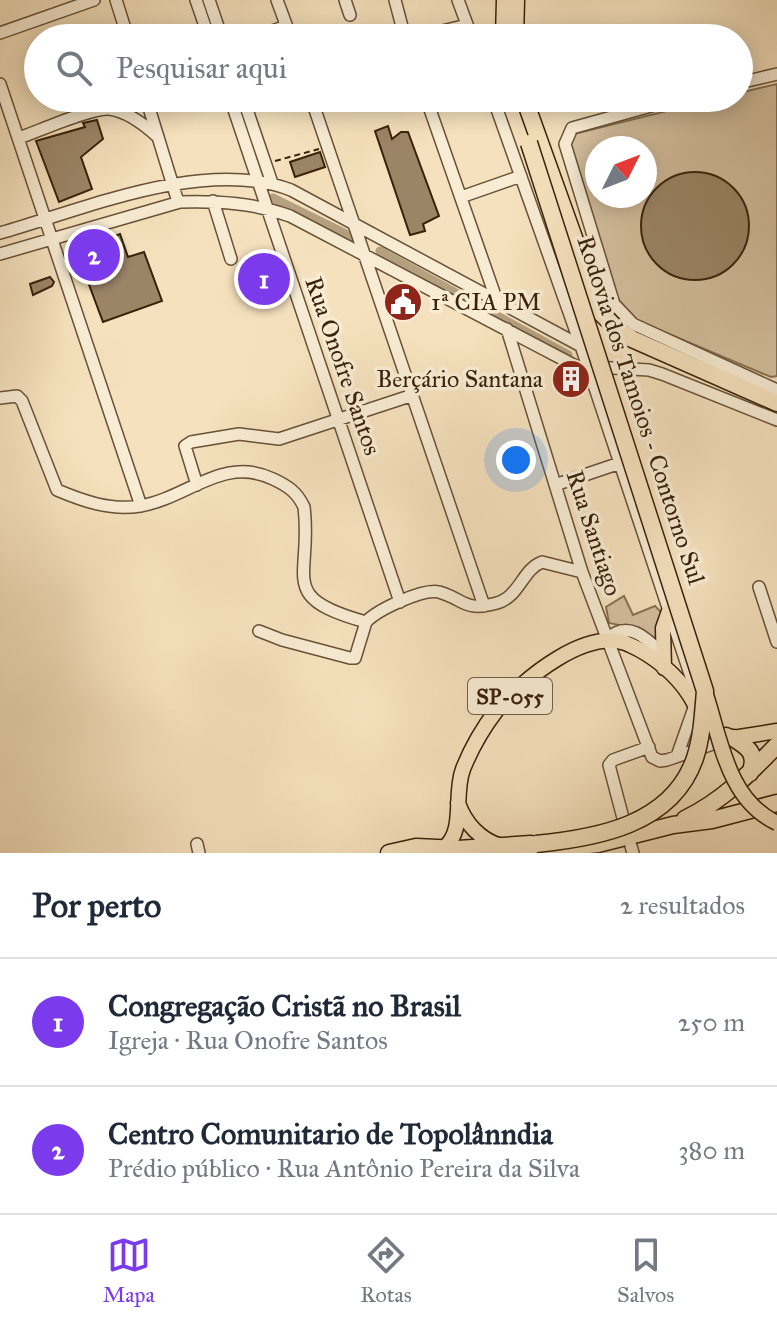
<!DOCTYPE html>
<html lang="pt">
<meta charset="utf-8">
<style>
body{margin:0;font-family:"IM FELL Great Primer",serif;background:#f6f6f7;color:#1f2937}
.compass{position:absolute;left:585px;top:136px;width:72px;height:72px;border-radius:50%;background:#fff;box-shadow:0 4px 20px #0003;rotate:48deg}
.you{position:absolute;left:516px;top:460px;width:28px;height:28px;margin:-20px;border:6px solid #fff;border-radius:50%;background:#1a73e8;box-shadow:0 0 0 12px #1a73e833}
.badge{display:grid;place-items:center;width:52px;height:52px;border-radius:50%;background:#7c3aed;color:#fff;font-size:26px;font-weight:700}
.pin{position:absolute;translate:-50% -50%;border:4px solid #fff;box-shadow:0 2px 8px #0006}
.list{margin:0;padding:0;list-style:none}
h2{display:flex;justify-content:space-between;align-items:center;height:104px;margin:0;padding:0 32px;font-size:34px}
h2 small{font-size:26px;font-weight:400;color:#747a83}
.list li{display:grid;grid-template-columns:52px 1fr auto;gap:24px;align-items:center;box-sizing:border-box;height:128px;padding:0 32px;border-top:2px solid #e0e1e3}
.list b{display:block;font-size:30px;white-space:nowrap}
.list p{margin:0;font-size:26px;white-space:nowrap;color:#747a83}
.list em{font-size:26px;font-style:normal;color:#747a83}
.icon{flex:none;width:44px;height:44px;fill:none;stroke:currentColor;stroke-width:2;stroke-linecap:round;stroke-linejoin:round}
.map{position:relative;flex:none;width:777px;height:853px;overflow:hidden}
.search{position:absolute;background:#fff;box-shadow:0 4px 20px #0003;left:24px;right:24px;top:24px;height:88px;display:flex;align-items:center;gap:20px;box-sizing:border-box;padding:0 28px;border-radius:44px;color:#747a83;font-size:30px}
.sheet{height:360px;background:#fff}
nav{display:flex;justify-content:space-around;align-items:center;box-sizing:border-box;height:112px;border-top:2px solid #e0e1e3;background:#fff;font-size:22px;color:#747a83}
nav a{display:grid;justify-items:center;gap:4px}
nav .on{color:#7c3aed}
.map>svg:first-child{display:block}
.green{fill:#d5c09f;stroke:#877054;stroke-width:2;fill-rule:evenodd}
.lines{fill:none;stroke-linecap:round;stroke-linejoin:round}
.canal{stroke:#b5a080;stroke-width:9}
.building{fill:#9b8567;stroke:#39210a;stroke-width:2}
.minor-casing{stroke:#685137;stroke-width:14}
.major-casing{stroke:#39210a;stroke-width:17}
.highway-casing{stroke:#39210a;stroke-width:19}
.path{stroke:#39210a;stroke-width:2;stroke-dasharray:6 4;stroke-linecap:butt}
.minor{stroke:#f8ecd4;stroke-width:11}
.major{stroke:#f5e1bd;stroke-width:14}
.highway{stroke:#f5e1bd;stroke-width:16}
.major-bridge-casing{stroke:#39210a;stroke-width:17;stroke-linecap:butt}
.highway-bridge-casing{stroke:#39210a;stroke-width:19;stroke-linecap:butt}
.major-bridge{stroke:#f5e1bd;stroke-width:14}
.highway-bridge{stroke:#f5e1bd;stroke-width:16}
.labels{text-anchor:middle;stroke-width:7;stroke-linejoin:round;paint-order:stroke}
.shield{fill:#f8ecd4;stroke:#725e47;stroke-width:2}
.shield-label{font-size:22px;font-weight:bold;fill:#39210a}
.poi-label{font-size:24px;fill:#39210a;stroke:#f8ecd4;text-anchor:start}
.street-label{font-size:24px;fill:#39210a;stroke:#f8ecd4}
</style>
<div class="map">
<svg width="777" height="853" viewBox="0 0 777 853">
<rect width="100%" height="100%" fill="#f5e1bd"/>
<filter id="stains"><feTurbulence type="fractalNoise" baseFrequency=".0025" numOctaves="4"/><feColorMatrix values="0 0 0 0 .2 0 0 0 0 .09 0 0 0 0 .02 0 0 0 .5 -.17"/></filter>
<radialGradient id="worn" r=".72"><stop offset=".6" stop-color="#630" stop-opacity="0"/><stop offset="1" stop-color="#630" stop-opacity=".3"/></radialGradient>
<!-- green -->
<path class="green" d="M 777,84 L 777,376 L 771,377 L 638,321 L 615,296 L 570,146 L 574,134 L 719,98 L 739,98 L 739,93 ZM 597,148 L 645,148 L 645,196 L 597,196 Z
M 624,596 L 633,615 L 655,606 L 661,612 L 658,621 L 660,649 L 639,629 L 609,623 L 606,607 Z"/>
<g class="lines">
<!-- canal -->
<path class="canal" d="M 273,198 L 352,237
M 380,251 L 568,355"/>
</g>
<!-- building -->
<path class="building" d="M 97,120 L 103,139 L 81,157 L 92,189 L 59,202 L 36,141 L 85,127 L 83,123 Z
M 388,126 L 392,139 L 401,132 L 408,132 L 439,216 L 423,224 L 425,231 L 410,235 L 375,131 Z
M 320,152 L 325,167 L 295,177 L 290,162 Z
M641 226a54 54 0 1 1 108 0a54 54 0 1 1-108 0Z
M 120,234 L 128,257 L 144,252 L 162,301 L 103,322 L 73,242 L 90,237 L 92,244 Z
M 275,268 L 280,283 L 272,285 L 271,282 L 253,289 L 249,276 Z
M 50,277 L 54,282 L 52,286 L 33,295 L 30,284 Z"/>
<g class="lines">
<!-- minor casing -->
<g class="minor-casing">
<path id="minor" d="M 116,0 L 128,38
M 196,0 L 209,38
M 209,0 L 222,38
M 277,0 L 291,38
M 345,0 L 350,15
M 395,0 L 405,38
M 458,0 L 472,38
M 0,33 L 94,0
M 253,38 L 286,26
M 413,38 L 467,25
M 739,83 L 777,74
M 0,84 L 141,506
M 146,98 L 178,202
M 230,98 L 400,602
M 243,98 L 272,183
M 311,98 L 484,606
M 426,98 L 498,304
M 493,98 L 581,346 L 694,686 L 695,705 L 677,756
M 680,98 L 572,128 L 565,144 L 614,304 L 633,324 L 777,390
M 19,138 C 39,131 90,108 109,109 C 127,111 146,126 158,137
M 461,197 L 521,176
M 213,201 L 231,259
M 0,233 C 85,209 205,157 291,190 L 581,346
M 0,254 L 180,202 C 218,201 255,203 290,216 L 589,373
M 507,329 L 582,572 L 652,757 L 660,761 L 667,760 L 727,739
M 595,367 L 649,370 L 662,374 L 777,420
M 0,398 L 17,396 L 22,401 L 57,490 C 83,501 111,511 140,506 C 188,498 223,455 273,479 C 288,486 297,492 304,507 C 313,578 275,597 366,622 C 377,610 423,588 439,592 C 466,600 464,612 497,603 C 520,596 522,570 542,562 L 582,572
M 197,485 L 185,446 L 191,442 L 239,434 L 279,439 L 413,395
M 555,485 L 620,463
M 759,587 L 777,642
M 259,631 L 282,640 L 350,658 L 355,658 L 366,622
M 607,639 C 628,620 645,637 662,653
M 623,818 L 609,765 L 613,760 L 649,747
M 197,844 L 199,853
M 631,846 L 633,853"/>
</g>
<!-- major casing -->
<g class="major-casing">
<path id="major" d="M 664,668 L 663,628 L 669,611
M 726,735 L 733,738 L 777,731
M 458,803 C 465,823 480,840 501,846
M 444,848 C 466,830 453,795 463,769 C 471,749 483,728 496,711 C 522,680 588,625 630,645 C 653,655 677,675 690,696 C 695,704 699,714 705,722"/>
</g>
<!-- highway casing -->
<g class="highway-casing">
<path id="highway" d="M 504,38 L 505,0
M 515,38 L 516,0
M 524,98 L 601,313 L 617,329 L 632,339 L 777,403
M 733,738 C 748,747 758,754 750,773
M 685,819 C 722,801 749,774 777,745
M 389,853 L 416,847 L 458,849 L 531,844
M 517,853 L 598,844 L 673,825 L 712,820 L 777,803"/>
</g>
<!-- path -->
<path class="path" d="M 275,161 L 319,149"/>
<!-- minor -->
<use href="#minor" class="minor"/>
<!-- major -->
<use href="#major" class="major"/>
<!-- highway -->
<use href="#highway" class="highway"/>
<!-- major-bridge casing -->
<g class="major-bridge-casing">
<path id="major-bridge" d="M 706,695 C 721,741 728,800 777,823"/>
</g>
<!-- highway-bridge casing -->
<g class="highway-bridge-casing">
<path id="highway-bridge" d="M 529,143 L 705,691 C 703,714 702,737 695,758 C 672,825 597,838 536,844"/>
</g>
<!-- major-bridge -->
<use href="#major-bridge" class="major-bridge"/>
<!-- highway-bridge -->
<use href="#highway-bridge" class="highway-bridge"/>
</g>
<!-- icons -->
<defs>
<g id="civic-disc" transform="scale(2)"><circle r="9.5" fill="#8f2418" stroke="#f8ecd4"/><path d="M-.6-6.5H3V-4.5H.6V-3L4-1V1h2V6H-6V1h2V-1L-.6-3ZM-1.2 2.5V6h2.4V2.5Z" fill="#fff"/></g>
<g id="building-disc" transform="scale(2)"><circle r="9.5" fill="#8f2418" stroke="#f8ecd4"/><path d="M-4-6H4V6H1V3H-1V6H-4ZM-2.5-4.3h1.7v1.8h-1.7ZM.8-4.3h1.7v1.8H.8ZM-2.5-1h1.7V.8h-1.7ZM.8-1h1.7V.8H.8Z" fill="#fff"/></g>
</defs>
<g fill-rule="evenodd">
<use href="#civic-disc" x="403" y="302"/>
<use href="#building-disc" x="571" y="379"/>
</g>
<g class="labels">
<!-- shield labels -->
<rect class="shield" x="468" y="678" width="84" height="36" rx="6"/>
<g class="shield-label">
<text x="510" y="704">SP-055</text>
</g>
<!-- poi labels -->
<g class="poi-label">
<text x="431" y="310">1ª CIA PM</text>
<text x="543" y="387" text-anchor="end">Berçário Santana</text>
</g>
<!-- street labels -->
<g class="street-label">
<text transform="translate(343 366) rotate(71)" y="8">Rua Onofre Santos</text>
<text transform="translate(641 410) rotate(72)" y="8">Rodovia dos Tamoios - Contorno Sul</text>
<text transform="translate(594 533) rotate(72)" y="8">Rua Santiago</text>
</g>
</g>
<rect width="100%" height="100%" filter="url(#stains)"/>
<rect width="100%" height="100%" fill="url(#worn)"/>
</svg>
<svg class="compass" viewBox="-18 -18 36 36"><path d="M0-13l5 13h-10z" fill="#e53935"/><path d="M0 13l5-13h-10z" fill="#747a83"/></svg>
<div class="you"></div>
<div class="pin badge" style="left:264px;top:279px">1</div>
<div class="pin badge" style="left:94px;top:255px">2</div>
<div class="search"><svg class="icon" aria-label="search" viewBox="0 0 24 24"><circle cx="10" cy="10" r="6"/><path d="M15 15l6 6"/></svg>Pesquisar aqui</div>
</div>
<section class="sheet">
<h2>Por perto<small>2 resultados</small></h2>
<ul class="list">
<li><span class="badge">1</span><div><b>Congregação Cristã no Brasil</b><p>Igreja · Rua Onofre Santos</p></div><em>250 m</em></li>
<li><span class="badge">2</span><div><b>Centro Comunitario de Topolânndia</b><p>Prédio público · Rua Antônio Pereira da Silva</p></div><em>380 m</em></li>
</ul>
</section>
<nav>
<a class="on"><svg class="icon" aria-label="map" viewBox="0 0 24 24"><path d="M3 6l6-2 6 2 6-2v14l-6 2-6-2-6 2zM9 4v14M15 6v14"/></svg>Mapa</a>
<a><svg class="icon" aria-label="directions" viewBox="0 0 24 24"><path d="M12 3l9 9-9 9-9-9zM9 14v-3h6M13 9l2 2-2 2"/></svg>Rotas</a>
<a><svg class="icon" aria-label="saved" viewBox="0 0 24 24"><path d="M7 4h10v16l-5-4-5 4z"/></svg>Salvos</a>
</nav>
